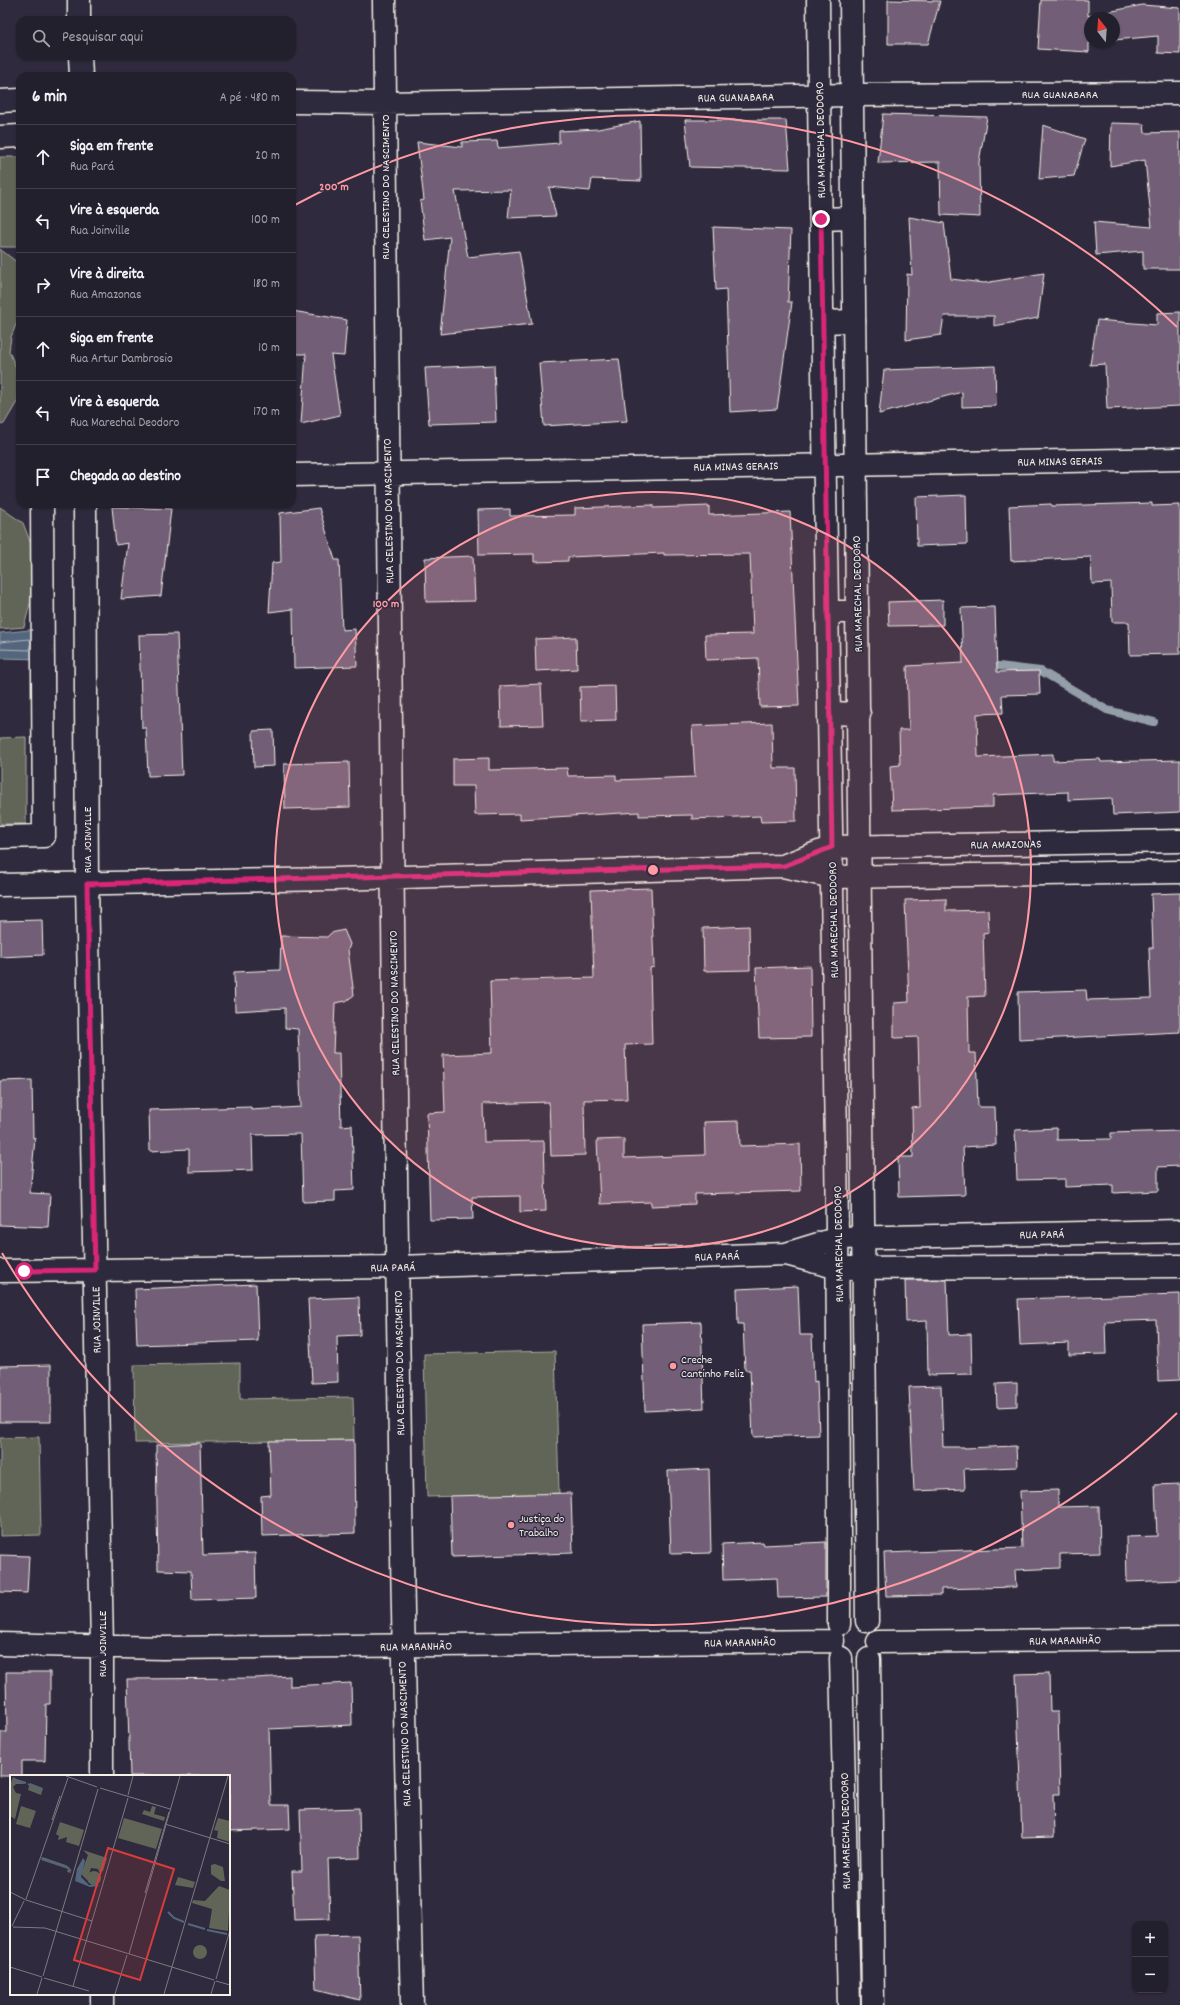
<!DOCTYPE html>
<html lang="pt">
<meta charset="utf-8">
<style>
body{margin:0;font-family:Dekko,sans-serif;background:#2f2d3a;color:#f1f3f6}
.controls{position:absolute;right:12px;bottom:12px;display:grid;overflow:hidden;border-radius:8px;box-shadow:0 1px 3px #0004}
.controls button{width:36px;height:36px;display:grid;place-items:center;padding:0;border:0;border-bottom:1px solid #403e4a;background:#23202e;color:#f1f3f6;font:20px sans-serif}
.compass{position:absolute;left:1084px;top:12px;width:36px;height:36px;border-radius:50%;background:#23202e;box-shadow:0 1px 3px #0004;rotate:343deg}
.stop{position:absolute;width:12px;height:12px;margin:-9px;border:3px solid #db2777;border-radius:50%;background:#fff}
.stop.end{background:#db2777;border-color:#fff;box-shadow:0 1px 4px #0008}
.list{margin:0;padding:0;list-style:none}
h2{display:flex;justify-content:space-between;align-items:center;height:52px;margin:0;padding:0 16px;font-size:17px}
h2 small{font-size:13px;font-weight:400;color:#a3a3aa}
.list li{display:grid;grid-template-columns:26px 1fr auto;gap:12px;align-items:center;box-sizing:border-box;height:64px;padding:0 16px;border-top:1px solid #403e4a}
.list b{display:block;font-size:15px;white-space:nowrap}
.list p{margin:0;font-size:13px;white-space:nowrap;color:#a3a3aa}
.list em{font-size:13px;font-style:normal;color:#a3a3aa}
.icon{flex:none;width:22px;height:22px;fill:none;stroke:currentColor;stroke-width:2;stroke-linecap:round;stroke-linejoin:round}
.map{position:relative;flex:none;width:1180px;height:2005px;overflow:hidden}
.search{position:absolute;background:#23202e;box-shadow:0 1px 3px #0004;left:16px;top:16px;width:280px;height:44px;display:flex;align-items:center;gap:10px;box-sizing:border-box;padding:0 14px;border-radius:12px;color:#a3a3aa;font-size:15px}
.panel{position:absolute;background:#23202e;box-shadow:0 1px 3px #0004;left:16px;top:72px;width:280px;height:436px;border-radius:12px}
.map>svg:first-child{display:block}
.green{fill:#606558;stroke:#aaaba0}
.water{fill:#53667e;stroke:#939ea8}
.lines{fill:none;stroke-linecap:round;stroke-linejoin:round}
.shore{stroke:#b4b9be;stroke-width:1}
.stream{stroke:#939ea8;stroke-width:8}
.building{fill:#725e77;stroke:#f4f1e8}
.street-casing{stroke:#f4f1e8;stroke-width:25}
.secondary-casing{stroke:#f4f1e8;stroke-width:25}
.street{stroke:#2f2a3d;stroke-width:22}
.secondary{stroke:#2f2a3d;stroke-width:22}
.route{stroke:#db2777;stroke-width:5}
.ring{fill:none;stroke:#ff9aa2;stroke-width:2}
.poi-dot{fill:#ff9aa2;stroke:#2f2a3d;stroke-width:1.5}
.labels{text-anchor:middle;stroke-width:3;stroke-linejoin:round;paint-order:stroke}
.street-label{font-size:12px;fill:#f4f1e8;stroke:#2f2a3d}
.poi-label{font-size:12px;fill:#f4f1e8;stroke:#2f2a3d;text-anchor:start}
.inset-river{fill:none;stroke:#53667e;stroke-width:2}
.inset-road{fill:none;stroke:#7e7a81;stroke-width:1}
.view{fill:#d93c3b;fill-opacity:0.15;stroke:#d93c3b;stroke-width:2}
.inset-edge{fill:none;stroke:#f4f1e8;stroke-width:2}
.centre{fill:#ff9aa2;stroke:#2f2a3d;stroke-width:2}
.ring-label{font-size:12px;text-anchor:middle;font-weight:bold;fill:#ff9aa2;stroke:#2f2a3d;stroke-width:3;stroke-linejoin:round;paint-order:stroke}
</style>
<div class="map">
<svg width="1180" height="2005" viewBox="0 0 1180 2005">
<rect width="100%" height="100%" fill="#2f2a3d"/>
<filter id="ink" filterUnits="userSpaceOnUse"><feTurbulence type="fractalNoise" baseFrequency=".025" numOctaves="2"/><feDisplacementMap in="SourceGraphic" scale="8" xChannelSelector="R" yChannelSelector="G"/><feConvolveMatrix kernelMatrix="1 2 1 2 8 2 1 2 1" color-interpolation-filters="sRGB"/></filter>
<g filter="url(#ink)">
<!-- green -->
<path class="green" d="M 0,157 L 20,157 L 20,247 L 0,247 Z
M 0,249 L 18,263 L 20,269 L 20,315 L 11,337 L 9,351 L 20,377 L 20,397 L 4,424 L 0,425 Z
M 0,507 L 23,523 L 31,544 L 34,576 L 31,600 L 24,627 L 0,629 Z
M 26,737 L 26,824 L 0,824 L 0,738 Z
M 555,1351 L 559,1493 L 427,1497 L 424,1354 Z
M 240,1363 L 240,1399 L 353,1397 L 354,1440 L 135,1443 L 134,1365 Z
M 39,1437 L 41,1535 L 0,1536 L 0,1438 Z"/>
<!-- water -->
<path class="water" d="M 39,629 L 39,659 L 0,658 L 0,633 Z"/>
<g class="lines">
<!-- shore -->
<path class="shore" d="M 0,642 L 29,639 L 31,642 L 29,650 L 0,649"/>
<!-- stream -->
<path class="stream" d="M 999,666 L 1041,671 L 1107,710 L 1154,722"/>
</g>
<!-- building -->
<path class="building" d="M 888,0 L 940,1 L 928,44 L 888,44 Z
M 1041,0 L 1088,0 L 1088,16 L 1142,5 L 1180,8 L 1180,54 L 1158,53 L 1158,36 L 1114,40 L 1114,18 L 1090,18 L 1090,42 L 1097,42 L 1089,43 L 1089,52 L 1038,49 Z
M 883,114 L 987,117 L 979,162 L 980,217 L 941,215 L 940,162 L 878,163 Z
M 685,120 L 786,120 L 790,169 L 690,167 Z
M 640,121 L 641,181 L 592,179 L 590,191 L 549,187 L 556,216 L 508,218 L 511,190 L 455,191 L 468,257 L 519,251 L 532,324 L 440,334 L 450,237 L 425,240 L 420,201 L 424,200 L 417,142 L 462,147 L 462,142 L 497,141 L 498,148 L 559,143 L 559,131 L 598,129 Z
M 1111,123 L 1144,124 L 1145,133 L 1180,132 L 1180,269 L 1143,269 L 1143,251 L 1096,255 L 1094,222 L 1152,227 L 1145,160 L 1110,166 Z
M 1043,125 L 1085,139 L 1074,176 L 1039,179 Z
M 909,217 L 944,223 L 951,279 L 984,283 L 1044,273 L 1038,318 L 994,326 L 994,316 L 944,316 L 941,335 L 906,340 L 907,274 L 912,275 Z
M 713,227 L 791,230 L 788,302 L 792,302 L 777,409 L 730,412 L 726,289 L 716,290 Z
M 292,311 L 347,320 L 344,356 L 331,355 L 340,415 L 301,424 L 306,354 L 293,354 Z
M 1180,312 L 1180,406 L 1107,409 L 1105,364 L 1090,365 L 1097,320 L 1157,325 L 1157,313 Z
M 619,359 L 627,421 L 544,426 L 539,363 Z
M 494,365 L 496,422 L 429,424 L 425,368 Z
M 995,366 L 996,406 L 962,407 L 962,392 L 879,414 L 884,370 Z
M 966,495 L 967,544 L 917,546 L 916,497 Z
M 1152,503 L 1152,506 L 1180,505 L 1180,654 L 1130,655 L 1129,622 L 1112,622 L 1111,583 L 1092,584 L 1091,557 L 1011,561 L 1009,506 L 1051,504 L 1052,506 Z
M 653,505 L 653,508 L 709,506 L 709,515 L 790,512 L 799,706 L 760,707 L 758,658 L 706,660 L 705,635 L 753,634 L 750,554 L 664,555 L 664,553 L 568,557 L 568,561 L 534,562 L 534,554 L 479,555 L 478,510 L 510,509 L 510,516 L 575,515 L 575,508 Z
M 112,507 L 171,509 L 161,596 L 121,599 L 128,543 L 116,545 Z
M 319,508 L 335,560 L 339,560 L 342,630 L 355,629 L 357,666 L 294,668 L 293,609 L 269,612 L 272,563 L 281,562 L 280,513 Z
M 473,556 L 475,601 L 426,602 L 425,558 Z
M 943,600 L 943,625 L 889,626 L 888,602 Z
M 995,607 L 997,672 L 1039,671 L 1040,694 L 1002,695 L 1003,713 L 977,714 L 978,757 L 1053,754 L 1053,761 L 1100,759 L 1101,762 L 1180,760 L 1180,812 L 1113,815 L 1112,798 L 1068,800 L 1068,792 L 993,795 L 993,807 L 892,810 L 890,766 L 900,765 L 899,730 L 909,730 L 907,666 L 963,663 L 961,608 Z
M 177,634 L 182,775 L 148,776 L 146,728 L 142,728 L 139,635 Z
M 576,637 L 577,669 L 536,671 L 535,639 Z
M 541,684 L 543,725 L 501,726 L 500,686 Z
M 615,686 L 616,720 L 581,721 L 580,687 Z
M 772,723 L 773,768 L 795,768 L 796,821 L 761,822 L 760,816 L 692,819 L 692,815 L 639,816 L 639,812 L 520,819 L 520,814 L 475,815 L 474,786 L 453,786 L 453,759 L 489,758 L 489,770 L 567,768 L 568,776 L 616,775 L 616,780 L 695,777 L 692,726 Z
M 273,730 L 274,766 L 254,767 L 253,731 Z
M 349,762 L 350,807 L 285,809 L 284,764 Z
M 651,888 L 654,967 L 650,968 L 652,1044 L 625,1045 L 627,1099 L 584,1100 L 585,1155 L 551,1156 L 549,1102 L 483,1104 L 484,1142 L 544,1141 L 546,1211 L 520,1212 L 520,1196 L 472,1197 L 473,1219 L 430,1220 L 427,1113 L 445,1112 L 443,1055 L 492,1053 L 490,981 L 594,978 L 591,890 Z
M 1180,893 L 1180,1032 L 1019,1040 L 1018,992 L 1086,990 L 1087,1000 L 1151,998 L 1149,948 L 1153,948 L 1151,894 Z
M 946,899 L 946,911 L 988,910 L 989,932 L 983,933 L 985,996 L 968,997 L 969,1053 L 976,1053 L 978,1107 L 995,1107 L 996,1145 L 963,1147 L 965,1195 L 899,1197 L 898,1157 L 913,1157 L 912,1108 L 920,1107 L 918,1037 L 894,1038 L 894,1003 L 909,1002 L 905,900 Z
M 42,920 L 43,955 L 0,957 L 0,921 Z
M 749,926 L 750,970 L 704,971 L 703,928 Z
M 344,930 L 350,944 L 348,950 L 354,995 L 346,1001 L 335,1003 L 333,1053 L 339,1053 L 341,1126 L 352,1125 L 354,1190 L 335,1191 L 335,1201 L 303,1202 L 301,1134 L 252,1135 L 253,1170 L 189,1172 L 189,1149 L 150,1151 L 149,1110 L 251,1107 L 251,1110 L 301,1107 L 298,1029 L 285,1028 L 285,1008 L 235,1011 L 234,972 L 280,970 L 281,936 L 327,937 L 331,933 Z
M 810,966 L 811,1037 L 759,1038 L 756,968 Z
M 32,1080 L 33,1138 L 35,1138 L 30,1193 L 50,1194 L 48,1227 L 0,1225 L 0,1081 Z
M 739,1121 L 740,1146 L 800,1144 L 801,1191 L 695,1194 L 695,1204 L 651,1206 L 651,1202 L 600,1204 L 597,1140 L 624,1139 L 624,1158 L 705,1155 L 704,1122 Z
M 1057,1128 L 1057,1140 L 1111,1139 L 1111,1133 L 1180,1131 L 1180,1166 L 1158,1167 L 1158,1191 L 1113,1193 L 1113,1185 L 1065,1187 L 1065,1179 L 1017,1180 L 1015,1130 Z
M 905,1280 L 947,1280 L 949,1335 L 971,1334 L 972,1374 L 928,1375 L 927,1321 L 906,1322 Z
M 256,1284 L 258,1341 L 137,1345 L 135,1289 Z
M 798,1286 L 800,1335 L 812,1335 L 814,1382 L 817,1381 L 819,1435 L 753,1437 L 750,1370 L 745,1370 L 743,1324 L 738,1324 L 737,1289 Z
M 1180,1294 L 1180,1380 L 1158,1381 L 1156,1320 L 1105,1322 L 1106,1354 L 1069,1355 L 1069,1343 L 1020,1345 L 1018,1299 Z
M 359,1297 L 360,1335 L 337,1336 L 338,1382 L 312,1383 L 308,1299 Z
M 701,1322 L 704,1408 L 645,1411 L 642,1324 Z
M 51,1365 L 51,1422 L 0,1422 L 0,1366 Z
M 1017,1383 L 1017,1406 L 997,1407 L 996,1384 Z
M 941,1386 L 943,1447 L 964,1447 L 964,1448 L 1016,1446 L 1017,1467 L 964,1469 L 965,1489 L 914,1491 L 909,1387 Z
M 354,1440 L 355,1533 L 262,1536 L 261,1496 L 271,1495 L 269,1441 Z
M 200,1443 L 203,1555 L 255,1553 L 256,1598 L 192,1600 L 191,1571 L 158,1570 L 156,1445 Z
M 709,1469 L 711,1553 L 671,1554 L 668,1471 Z
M 1180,1484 L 1180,1580 L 1127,1582 L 1126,1537 L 1157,1536 L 1155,1485 Z
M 1058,1490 L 1058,1507 L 1099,1506 L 1100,1553 L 1060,1554 L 1060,1568 L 1015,1570 L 1016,1587 L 941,1589 L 941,1595 L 886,1596 L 884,1553 L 1022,1548 L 1020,1491 Z
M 571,1493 L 573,1553 L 452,1557 L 450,1496 Z
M 763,1542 L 764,1545 L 826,1542 L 826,1597 L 778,1598 L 777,1578 L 723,1580 L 722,1544 Z
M 0,1555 L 29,1556 L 27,1593 L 0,1592 Z
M 6,1672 L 50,1672 L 50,1704 L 46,1704 L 45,1761 L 22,1761 L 22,1776 L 0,1776 L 1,1732 L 7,1732 Z
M 1049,1673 L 1050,1712 L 1058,1712 L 1060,1794 L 1053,1794 L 1054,1837 L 1022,1838 L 1016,1674 Z
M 290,1676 L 290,1686 L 351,1683 L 352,1725 L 269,1729 L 271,1805 L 289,1805 L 290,1829 L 229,1831 L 229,1776 L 130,1776 L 127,1679 L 256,1678 Z
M 359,1808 L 360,1858 L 328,1859 L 330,1919 L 294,1920 L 292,1871 L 302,1871 L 300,1810 Z
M 358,1935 L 360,2000 L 316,1989 L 314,1936 Z"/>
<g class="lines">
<!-- street casing -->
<g class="street-casing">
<path id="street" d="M 384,0 C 391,668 394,1337 412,2005
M 0,101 L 20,100
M 292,102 L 385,103 L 852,95 L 1180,93
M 0,137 L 20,136
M 821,219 L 853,218
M 823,322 L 854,321
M 292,475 L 1180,459
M 829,612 L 857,612
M 830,713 L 859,714
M 0,837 L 44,836 L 42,504
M 783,866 L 832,847 L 1180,841
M 0,885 L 335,879 L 783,866 L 833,877 L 1180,872
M 786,1254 L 838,1268 L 1180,1266
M 95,1270 L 398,1267 L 786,1254 L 838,1238 L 1180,1231"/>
</g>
<!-- secondary casing -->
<g class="secondary-casing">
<path id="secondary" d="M 79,0 L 79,20
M 818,0 C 823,541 840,1083 839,1624
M 851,0 L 867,1621
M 80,56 L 81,76
M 85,504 L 87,884 L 102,1647 L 102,1776
M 0,1271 L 95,1270
M 878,1642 L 1180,1639
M 0,1644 L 162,1648 L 833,1641
M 841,1658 L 849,2005
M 869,1659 L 873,2005
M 102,1994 L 102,2005"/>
</g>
<!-- street -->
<use href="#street" class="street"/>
<!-- secondary -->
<use href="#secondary" class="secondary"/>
</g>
</g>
<g class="lines" filter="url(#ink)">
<!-- route -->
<path class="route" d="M 24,1271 L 95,1270 L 87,884 L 784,866 L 832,847 L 821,219"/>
</g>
<!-- distance rings -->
<circle cx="653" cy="870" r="378" fill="#ff9aa2" fill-opacity=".12"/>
<g class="ring">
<circle cx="653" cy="870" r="378"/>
<path d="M1177 1413A755 755 0 0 1 2 1253M293 206A755 755 0 0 1 1177 327"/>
</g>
<!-- markers -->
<g class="poi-dot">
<circle cx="673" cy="1366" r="4"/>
<circle cx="511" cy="1525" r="4"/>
</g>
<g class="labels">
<!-- street labels -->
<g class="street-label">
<text x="1060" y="98">RUA GUANABARA</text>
<text transform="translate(736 97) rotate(-1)" y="4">RUA GUANABARA</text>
<text transform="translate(820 140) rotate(-91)" y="4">RUA MARECHAL DEODORO</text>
<text transform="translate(385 187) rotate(-90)" y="4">RUA CELESTINO DO NASCIMENTO</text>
<text transform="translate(1060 461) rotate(-1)" y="4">RUA MINAS GERAIS</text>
<text transform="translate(736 466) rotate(-1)" y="4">RUA MINAS GERAIS</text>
<text transform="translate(388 511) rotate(-91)" y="4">RUA CELESTINO DO NASCIMENTO</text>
<text transform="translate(857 594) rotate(-91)" y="4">RUA MARECHAL DEODORO</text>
<text transform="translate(87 840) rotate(-90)" y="4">RUA JOINVILLE</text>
<text transform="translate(1006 844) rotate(-1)" y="4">RUA AMAZONAS</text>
<text transform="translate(833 920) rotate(-91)" y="4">RUA MARECHAL DEODORO</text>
<text transform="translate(394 1003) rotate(-91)" y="4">RUA CELESTINO DO NASCIMENTO</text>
<text transform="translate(1042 1234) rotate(-1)" y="4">RUA PARÁ</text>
<text transform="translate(838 1244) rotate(-91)" y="4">RUA MARECHAL DEODORO</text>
<text transform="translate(717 1256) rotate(-2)" y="4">RUA PARÁ</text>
<text transform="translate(393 1267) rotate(-1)" y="4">RUA PARÁ</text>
<text transform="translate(96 1320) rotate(-91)" y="4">RUA JOINVILLE</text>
<text transform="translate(399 1363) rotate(-91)" y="4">RUA CELESTINO DO NASCIMENTO</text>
<text transform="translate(1065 1640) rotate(-1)" y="4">RUA MARANHÃO</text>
<text transform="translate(740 1642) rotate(-1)" y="4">RUA MARANHÃO</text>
<text transform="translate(102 1644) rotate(-90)" y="4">RUA JOINVILLE</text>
<text transform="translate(416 1646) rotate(-1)" y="4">RUA MARANHÃO</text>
<text transform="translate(404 1734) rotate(-92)" y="4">RUA CELESTINO DO NASCIMENTO</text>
<text transform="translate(845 1831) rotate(-91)" y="4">RUA MARECHAL DEODORO</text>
</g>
<!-- poi labels -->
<g class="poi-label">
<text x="681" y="1363">Creche<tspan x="681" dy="14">Cantinho Feliz</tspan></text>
<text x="519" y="1522">Justiça do<tspan x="519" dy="14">Trabalho</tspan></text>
</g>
</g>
<!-- overview -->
<g transform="translate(10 1775)">
<rect width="220" height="220" fill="#2f2a3d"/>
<path d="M 3,2 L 15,9 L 6,9 L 3,12 L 6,18 L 11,19 L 5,44 L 0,41 L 0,10 ZM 20,8 L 33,13 L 31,20 L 18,15 ZM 11,31 L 26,36 L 20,53 L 6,49 ZM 142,31 L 146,32 L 144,39 L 155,42 L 154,46 L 132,39 L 134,35 L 140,37 ZM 114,43 L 152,54 L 146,74 L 108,63 ZM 208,43 L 220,46 L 220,67 L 207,63 L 208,56 L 204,55 ZM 50,47 L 74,55 L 69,71 L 56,67 L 57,62 L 48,65 L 49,61 L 46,59 ZM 73,75 L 97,83 L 93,96 L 89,97 L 88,94 L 81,93 L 77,105 L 71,99 L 78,80 ZM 32,82 L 59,92 L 61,98 L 57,97 L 58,94 L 31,85 ZM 205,89 L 213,92 L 215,106 L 211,106 L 201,99 L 201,90 ZM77 103a7 7 0 1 1 14 0a7 7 0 1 1-14 0ZM 168,102 L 185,107 L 183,113 L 165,110 ZM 209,111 L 220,115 L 218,156 L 199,153 L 202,134 L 182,128 L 183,125 L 195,126 ZM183 177a7 7 0 1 1 14 0a7 7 0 1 1-14 0Z" fill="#606558"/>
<path d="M 73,83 L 75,86 L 71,102 L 79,110 L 87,109 L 89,111 L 80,112 L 65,106 L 67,94 Z" fill="#53667e"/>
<path class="inset-river" d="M 3,4 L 16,8M 18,9 L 32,16M 32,83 L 56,91 L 61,96M 158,137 L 164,143 L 174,147M 178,149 L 195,154M 197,155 L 217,159"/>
<path class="inset-road" d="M 56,1 L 87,12M 90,13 L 160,34M 118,20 L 123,1M 42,45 L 50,21M 155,49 L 220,69M 0,117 L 16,125M 135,118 L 159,37M 16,124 L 58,3M 16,125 L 82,146M 2,151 L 14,126M 3,152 L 35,153 L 204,205M 119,179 L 170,1M 0,192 L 32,202M 33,201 L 88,14M 34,203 L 79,216M 206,204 L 220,155M 206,206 L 220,210M 63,211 L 118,23M 27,219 L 32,203M 105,219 L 117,180M 154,219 L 218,1M 201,219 L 205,206"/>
<path class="view" d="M 98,73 L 164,94 L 130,205 L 64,185 Z"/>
<rect width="220" height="220" class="inset-edge"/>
</g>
<circle cx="653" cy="870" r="6" class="centre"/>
<g class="ring-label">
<text x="334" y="190">200 m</text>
<text x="386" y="607">100 m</text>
</g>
</svg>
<div class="controls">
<button>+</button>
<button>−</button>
</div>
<svg class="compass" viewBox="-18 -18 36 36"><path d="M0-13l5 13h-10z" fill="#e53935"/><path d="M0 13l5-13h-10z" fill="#a3a3aa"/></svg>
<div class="stop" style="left:24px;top:1271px"></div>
<div class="stop end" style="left:821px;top:219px"></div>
<div class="search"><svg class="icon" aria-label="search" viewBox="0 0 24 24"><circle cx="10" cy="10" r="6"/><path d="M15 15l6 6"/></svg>Pesquisar aqui</div>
<section class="panel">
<h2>6 min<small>A pé · 480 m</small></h2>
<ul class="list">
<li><svg class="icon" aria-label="ahead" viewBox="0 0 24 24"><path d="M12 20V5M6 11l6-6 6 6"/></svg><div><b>Siga em frente</b><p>Rua Pará</p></div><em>20 m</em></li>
<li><svg class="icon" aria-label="left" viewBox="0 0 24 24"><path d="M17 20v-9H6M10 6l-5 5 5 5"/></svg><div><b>Vire à esquerda</b><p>Rua Joinville</p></div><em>100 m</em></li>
<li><svg class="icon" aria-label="right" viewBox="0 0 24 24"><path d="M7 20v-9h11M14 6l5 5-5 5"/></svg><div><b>Vire à direita</b><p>Rua Amazonas</p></div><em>180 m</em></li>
<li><svg class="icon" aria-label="ahead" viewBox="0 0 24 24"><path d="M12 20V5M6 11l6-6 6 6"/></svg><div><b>Siga em frente</b><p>Rua Artur Dambrosio</p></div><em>10 m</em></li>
<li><svg class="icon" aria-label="left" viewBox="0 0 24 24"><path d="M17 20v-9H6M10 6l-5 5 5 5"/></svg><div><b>Vire à esquerda</b><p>Rua Marechal Deodoro</p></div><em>170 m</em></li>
<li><svg class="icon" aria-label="arrive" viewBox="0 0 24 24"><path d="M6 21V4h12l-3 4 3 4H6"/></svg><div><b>Chegada ao destino</b></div></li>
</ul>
</section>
</div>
